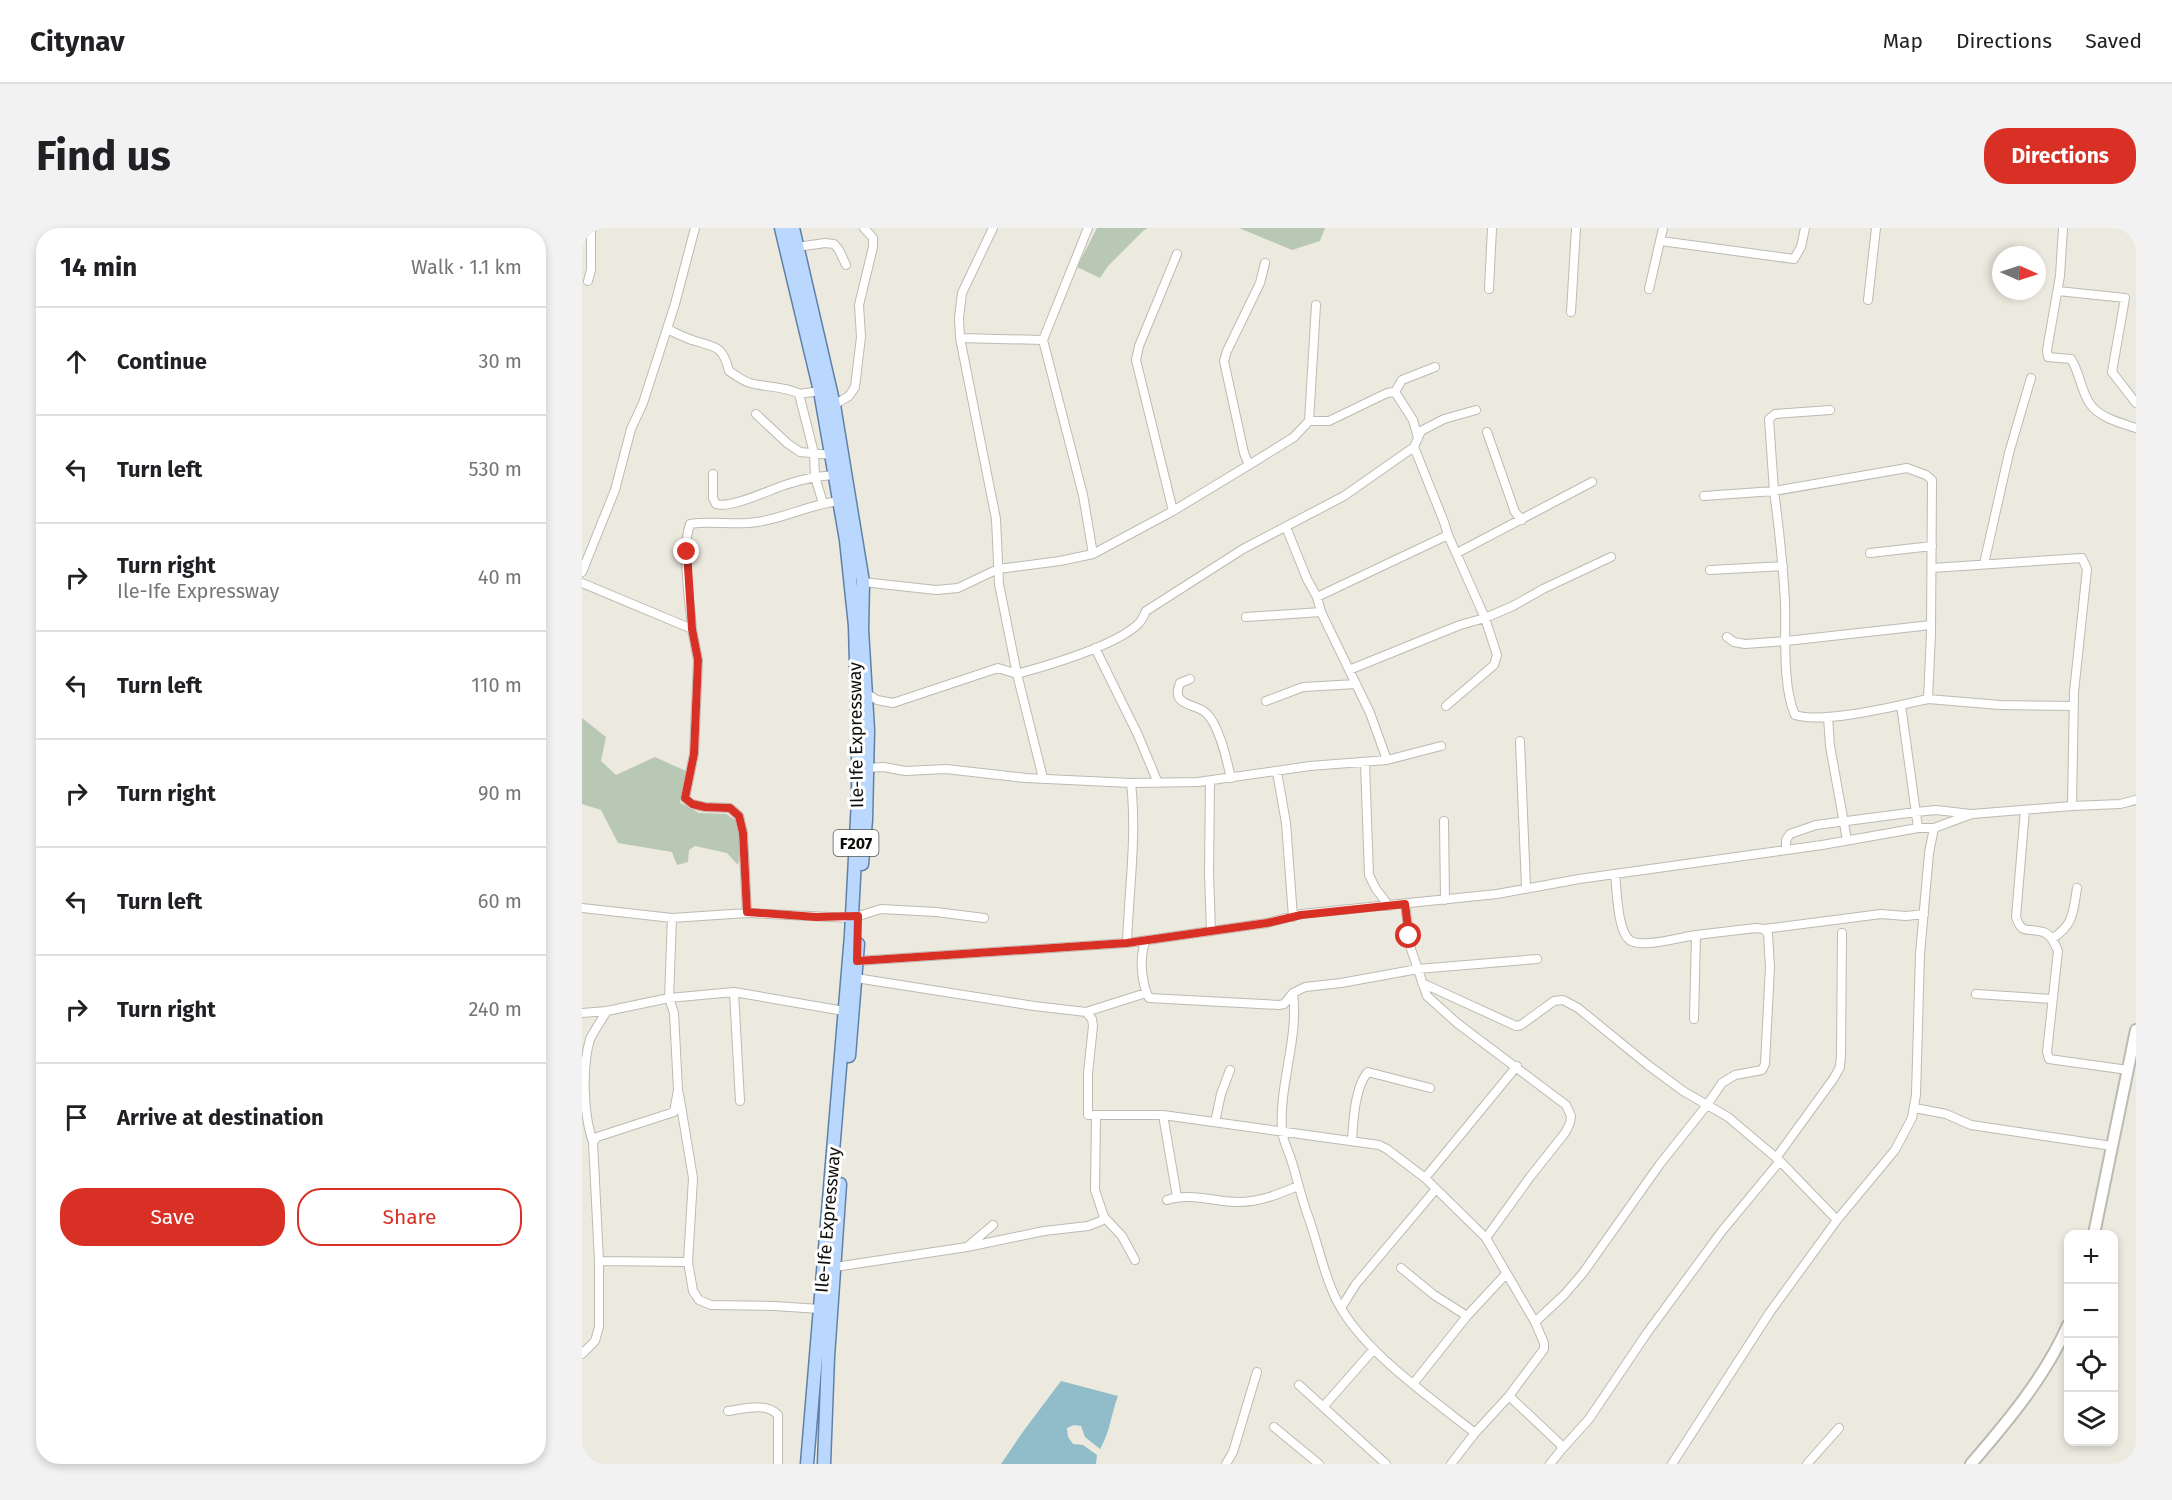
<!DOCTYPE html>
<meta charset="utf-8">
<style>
body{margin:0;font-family:"Fira Sans",sans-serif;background:#f2f2f2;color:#202124}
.controls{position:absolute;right:18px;bottom:18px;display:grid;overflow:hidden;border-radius:12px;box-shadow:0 3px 9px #0003}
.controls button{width:54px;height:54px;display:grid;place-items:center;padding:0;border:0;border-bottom:2px solid #e0e0e0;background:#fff;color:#202124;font:30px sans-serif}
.compass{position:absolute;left:1410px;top:18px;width:54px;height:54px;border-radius:50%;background:#fff;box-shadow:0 3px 9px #0003;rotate:93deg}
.stop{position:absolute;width:18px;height:18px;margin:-14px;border:4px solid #d93025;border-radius:50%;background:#fff}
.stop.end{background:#d93025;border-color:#fff;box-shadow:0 2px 6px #0008}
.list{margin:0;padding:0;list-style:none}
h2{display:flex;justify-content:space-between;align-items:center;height:78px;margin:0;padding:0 24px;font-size:26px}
h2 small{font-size:20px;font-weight:400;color:#757577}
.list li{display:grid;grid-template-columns:39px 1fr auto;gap:18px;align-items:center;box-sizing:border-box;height:108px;padding:0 24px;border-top:2px solid #e0e0e0}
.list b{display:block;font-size:22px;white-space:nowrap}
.list p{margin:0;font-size:20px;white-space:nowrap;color:#757577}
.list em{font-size:20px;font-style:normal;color:#757577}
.actions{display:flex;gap:12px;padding:18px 24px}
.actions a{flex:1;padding:14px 0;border:2px solid #d93025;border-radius:24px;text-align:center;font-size:21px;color:#d93025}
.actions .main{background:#d93025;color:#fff}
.icon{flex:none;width:33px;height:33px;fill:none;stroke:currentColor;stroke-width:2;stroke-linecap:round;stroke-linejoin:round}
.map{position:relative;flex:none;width:1554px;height:1236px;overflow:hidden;border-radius:24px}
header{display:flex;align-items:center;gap:36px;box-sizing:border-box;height:84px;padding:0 30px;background:#fff;border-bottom:2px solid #e0e0e0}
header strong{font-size:28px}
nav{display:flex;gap:33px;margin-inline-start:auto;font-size:21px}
.intro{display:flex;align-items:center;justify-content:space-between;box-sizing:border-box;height:144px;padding:0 36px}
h1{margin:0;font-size:42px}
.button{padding:15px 27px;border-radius:24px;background:#d93025;color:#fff;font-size:21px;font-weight:700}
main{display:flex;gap:36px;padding:0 36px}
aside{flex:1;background:#fff;border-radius:24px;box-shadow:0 3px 9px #0003}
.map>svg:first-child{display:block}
.green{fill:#b9c8b4}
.water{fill:#91bcc9}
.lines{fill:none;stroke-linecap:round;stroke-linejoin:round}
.minor-casing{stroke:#bdbab1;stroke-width:10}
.secondary-casing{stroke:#bdbab1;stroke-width:14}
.primary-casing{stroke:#6080a7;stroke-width:15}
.minor{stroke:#fff;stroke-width:8}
.secondary{stroke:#fff;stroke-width:10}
.primary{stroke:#bad8fd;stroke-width:12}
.route{stroke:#d93025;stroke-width:8}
.labels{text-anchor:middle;stroke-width:6;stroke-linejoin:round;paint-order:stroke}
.shield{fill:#fff;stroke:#575654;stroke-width:1.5}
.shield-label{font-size:16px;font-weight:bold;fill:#0f0d0a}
.street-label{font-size:18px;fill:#0f0d0a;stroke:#fff}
</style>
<header>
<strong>Citynav</strong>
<nav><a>Map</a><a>Directions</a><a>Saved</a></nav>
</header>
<div class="intro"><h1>Find us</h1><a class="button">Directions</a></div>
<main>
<aside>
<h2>14 min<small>Walk · 1.1 km</small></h2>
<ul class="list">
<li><svg class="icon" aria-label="ahead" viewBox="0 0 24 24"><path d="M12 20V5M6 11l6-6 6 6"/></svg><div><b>Continue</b></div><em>30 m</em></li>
<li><svg class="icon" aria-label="left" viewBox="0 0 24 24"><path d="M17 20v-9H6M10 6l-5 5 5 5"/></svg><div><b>Turn left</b></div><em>530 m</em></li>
<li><svg class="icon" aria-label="right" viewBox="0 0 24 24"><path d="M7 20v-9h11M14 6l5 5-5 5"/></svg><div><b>Turn right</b><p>Ile-Ife Expressway</p></div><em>40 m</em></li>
<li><svg class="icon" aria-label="left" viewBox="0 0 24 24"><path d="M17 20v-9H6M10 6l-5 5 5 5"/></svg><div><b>Turn left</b></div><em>110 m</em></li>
<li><svg class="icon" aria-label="right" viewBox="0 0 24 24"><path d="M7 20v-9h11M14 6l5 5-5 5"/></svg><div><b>Turn right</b></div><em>90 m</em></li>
<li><svg class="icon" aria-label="left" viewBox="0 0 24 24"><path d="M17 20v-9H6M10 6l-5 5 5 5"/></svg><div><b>Turn left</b></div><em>60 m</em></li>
<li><svg class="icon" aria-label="right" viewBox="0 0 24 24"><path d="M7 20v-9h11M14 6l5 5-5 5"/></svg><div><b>Turn right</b></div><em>240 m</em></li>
<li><svg class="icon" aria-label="arrive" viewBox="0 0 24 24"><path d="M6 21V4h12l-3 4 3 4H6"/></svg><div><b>Arrive at destination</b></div></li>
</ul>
<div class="actions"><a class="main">Save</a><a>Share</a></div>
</aside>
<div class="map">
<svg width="1554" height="1236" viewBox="0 0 1554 1236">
<rect width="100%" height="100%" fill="#ece9df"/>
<!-- green -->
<path class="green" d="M 515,0 L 566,0 L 561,3 L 526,38 L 518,50 L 495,39 Z
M 657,0 L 743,0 L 738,13 L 710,22 Z
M 0,490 L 24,509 L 19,533 L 34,547 L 73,529 L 104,543 L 98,575 L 117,585 L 144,586 L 155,593 L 159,621 L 156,637 L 145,625 L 113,618 L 107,622 L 106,634 L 95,637 L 90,624 L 36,615 L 19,582 L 0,576 Z"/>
<!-- water -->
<path class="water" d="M 479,1153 L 536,1168 C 529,1186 528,1205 518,1221 L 503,1209 L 499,1198 L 492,1197 L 485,1200 L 486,1209 L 491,1216 L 501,1217 L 515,1227 L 514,1236 L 419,1236 L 440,1205 Z"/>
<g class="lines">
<!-- minor casing -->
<g class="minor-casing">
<path id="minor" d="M 411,0 L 380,65 L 377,90 L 378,110 L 414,291 L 417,356 L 435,446 C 464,438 536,417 557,395 C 560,392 562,387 564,383 L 661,321 L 762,268 L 832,219 L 839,203 L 862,191 L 894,182
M 506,0 L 461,112 L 501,267 L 511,326
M 1481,0 L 1478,48 L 1465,122 L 1466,129 L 1489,131 C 1498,145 1499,163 1508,176 C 1518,190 1539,195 1554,200
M 1079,13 L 1212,31 L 1219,19 L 1223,0
M 215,19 L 243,15 L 252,16 L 257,22 L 264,37
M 6,53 L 9,42 L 9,0
M 907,61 L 910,0
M 1067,61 L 1081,0
M 1476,63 L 1543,70 L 1530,144 L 1554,175
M 1286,72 L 1294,0
M 989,84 L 994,0
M 85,101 C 94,105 103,110 113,113 C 134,119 141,118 147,143 C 153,147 161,153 168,155 C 182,159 207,159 217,166 L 238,163
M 378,110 L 461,112
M 813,164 L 820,152 L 853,139
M 217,166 L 232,225 L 233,249 L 241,275
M 252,177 L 267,168 L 273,159 L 279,109 L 277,77 L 291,19 L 291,10 L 282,0
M 1248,182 L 1193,186 L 1187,191 L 1192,263 L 1325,240 L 1344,247 L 1350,252 L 1349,405 L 1346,471 L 1418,477 L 1492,478
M 174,186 L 205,215 L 218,224 L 250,227
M 727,193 L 747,193 L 805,165 L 813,164 L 831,192 L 836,210
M 905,204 L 933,284 L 940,292
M 667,237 L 662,225 L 642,133 L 645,123 L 678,55 L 683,35
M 131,246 L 131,270 L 134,276 C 149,281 189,261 206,256 C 221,251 236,248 252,247
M 1122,268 L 1192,263 C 1197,300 1201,337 1203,373 C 1204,406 1200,458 1213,487 C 1243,496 1314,478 1346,471
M 591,283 L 554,132 L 557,118 L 595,26
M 704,299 L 725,351 L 735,369 L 739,384 L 788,485 L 805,532
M 875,325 L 1010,254
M 1288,325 L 1350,318
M 1402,336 L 1427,225 L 1449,150
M 1350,340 L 1500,330 L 1505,341 L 1492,464 L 1490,578
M 1128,342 L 1201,338
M 0,344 L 33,262 L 49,201 L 61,175 L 93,76 L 113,0
M 281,354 L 354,362 L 376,360 L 416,341 L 478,333 L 511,326 L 591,283 L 667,237 L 712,209 L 727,193 L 734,77
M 0,355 L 110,401 L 116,432 L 112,526 L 103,570 L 109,576 L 123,579 L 148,580 L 157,588 L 161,605 L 165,685
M 735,369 L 866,307 L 862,294 L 832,219
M 664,389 L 739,384
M 110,401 C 108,374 99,321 108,296 C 130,292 153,298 175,294 C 203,290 229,276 258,273
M 1145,409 L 1152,414 L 1163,416 L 1204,413 L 1349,397
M 513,420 L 556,507 L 576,555
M 767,442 L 878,397 L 903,390 L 931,378 L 961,361 L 1029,329
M 608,451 L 598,455 C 588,479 614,475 624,485 C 637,496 645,533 649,550
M 284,465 L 295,472 L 311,475 L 416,440 L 435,446 L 461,550
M 684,473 L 721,459 L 774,456
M 1319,477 L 1336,600
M 864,478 L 912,437 L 915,427 L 903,390 L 866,307
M 1246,489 L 1248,518 L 1265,612
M 938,513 L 944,659
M 783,535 L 787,647 L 794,661 L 807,678
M 285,540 L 302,539 L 323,543 L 364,541 L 444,550 L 549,555 L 616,554 L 728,538 L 805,532 L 859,518
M 695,544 L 704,595 L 711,689
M 628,553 L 627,646 L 629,703
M 1443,582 L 1434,689 C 1440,708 1447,699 1461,704 C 1469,706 1473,716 1476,723 L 1465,824 L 1467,831 L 1546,842
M 862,593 L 863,672
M 1204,621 L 1204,612 L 1208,606 L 1234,597 L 1334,584 L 1354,582 L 1389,586
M 1033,646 C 1035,661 1035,705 1049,713 C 1061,720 1099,709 1114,707
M 823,676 L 829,721 L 845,768 L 875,795 L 984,877 L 989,888 L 988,895 L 983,905 L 948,949 L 904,1010
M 0,680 L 90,690 L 165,685 L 270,690 L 299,681 L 354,684 L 402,690
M 1182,701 L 1299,686 L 1324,688 L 1342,686
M 1470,711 C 1492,696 1491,685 1495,660
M 564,712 C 557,728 559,754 567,770 L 697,777 L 702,776 L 711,765
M 545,715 C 547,661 555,608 549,555
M 275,733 L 545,715 L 685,695 L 719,686 L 915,666 L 997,651 L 1240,617 L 1336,600 L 1352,600 L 1390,586 L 1490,578 L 1538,576 L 1554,572
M 274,750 L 452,778 L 504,784 L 510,791 L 511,798 L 506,845 L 506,887 L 581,887 L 797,917 L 805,921 L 843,950 L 904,1010 L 953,1094 L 962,1115 L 962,1121 L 927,1168 L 893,1205 L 869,1236
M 840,755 L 934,798 L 939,797 L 972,773 L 981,772 L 996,780 L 1066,837 L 1101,863 L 1146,889 L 1198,933 L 1255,992
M 152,764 L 158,873
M 1394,766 L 1471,771
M 504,784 L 564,765
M 0,785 L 25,783 L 87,770 L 152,764 L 262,783
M 97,866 L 111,950 L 106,1034
M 1333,880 L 1364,886 L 1389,897 L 1530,918
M 581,887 L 595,969
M 633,894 L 639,866 L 648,842
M 770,913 C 771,894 773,858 786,844 L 848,860
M 11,914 C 1,886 0,839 8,811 C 13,802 19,792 25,783
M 1194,930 L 1252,850 L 1258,839 L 1259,828 L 1260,705
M 843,950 L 935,838
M 585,972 C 608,964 633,974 657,974 C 678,974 697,966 716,958
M 522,989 L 540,1008 L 553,1032
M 385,1019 L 462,1003 L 506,998 L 519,993 L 522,989 L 513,962 L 514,887
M 17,1033 L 106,1034 L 111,1063 L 117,1072 L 129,1077 L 192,1078 L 238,1081
M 253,1039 L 385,1019 L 411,997
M 819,1040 L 852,1067 L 885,1088
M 759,1080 L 774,1056 L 854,961
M 953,1094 L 982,1067 L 1001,1045 L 1078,936 L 1125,877 L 1140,855 L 1153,847 L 1180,842 L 1183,836 L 1188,739 L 1186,706 L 1182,701 L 1174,700 L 1114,707 L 1112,791
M 0,1126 L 13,1113 L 17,1099 L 17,1033 L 11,914 L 15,909 L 92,884 L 96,862 L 92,785 L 87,770 L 90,690
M 831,1156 L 885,1088 L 924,1046
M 717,1157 L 804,1236
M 927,1168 L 978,1216 L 980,1221 L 968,1236
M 741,1179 L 792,1121
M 146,1183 C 162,1181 184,1174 196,1187 L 196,1236
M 692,1199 L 737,1236
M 893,1205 C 850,1171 788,1128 760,1082 C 743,1054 737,1018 726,988 C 719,969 715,950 709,931 C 706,922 700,911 700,901 C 697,855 717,811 711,765 L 723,759 L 759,755 L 836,741 L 955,731
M 980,1221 L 1007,1191 L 1065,1105 L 1140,1003 L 1198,933
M 644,1236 L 651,1224 L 675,1144
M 1090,1236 L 1188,1084 L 1255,992 L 1313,922 L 1330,890 L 1334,867 L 1338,726 L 1347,625 L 1352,600
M 1225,1236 L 1257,1200"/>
</g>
<!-- secondary casing -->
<g class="secondary-casing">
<path id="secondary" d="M 1512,1006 L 1554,802
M 1389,1236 C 1426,1193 1463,1149 1486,1097"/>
</g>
<!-- primary casing -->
<g class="primary-casing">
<path id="primary" d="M 199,0 L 238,163 L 264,312 L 273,398 L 276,508 L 276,572 L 269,707 L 225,1236
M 211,0 L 252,177 L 281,354 L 280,401 L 286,502 L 284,592 L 280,636
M 267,828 L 276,716
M 242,1236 L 246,1129 L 258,956"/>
</g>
<!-- minor -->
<use href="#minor" class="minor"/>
<!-- secondary -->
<use href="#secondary" class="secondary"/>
<!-- primary -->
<use href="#primary" class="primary"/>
</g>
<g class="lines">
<!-- route -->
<path class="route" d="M 105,324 L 110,401 L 116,432 L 112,526 L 103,570 L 110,576 L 123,579 L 148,580 L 157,588 L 161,605 L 165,684 L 234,689 L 276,688 L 275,733 L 545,715 L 685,695 L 719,687 L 823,676 L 827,708"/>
</g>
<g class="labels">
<!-- shield labels -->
<rect class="shield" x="251.5" y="602" width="45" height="26" rx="4.5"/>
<g class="shield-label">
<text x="274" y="621">F207</text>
</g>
<!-- street labels -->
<g class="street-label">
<text transform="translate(274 507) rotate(-91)" y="6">Ile-Ife Expressway</text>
<text transform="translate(246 992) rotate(-85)" y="6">Ile-Ife Expressway</text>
</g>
</g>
</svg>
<div class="controls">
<button>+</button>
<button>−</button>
<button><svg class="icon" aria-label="locate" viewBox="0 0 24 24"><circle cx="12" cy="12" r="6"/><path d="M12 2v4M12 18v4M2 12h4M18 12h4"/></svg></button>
<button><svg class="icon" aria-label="layers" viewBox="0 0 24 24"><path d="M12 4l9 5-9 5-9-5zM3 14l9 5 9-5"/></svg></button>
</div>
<svg class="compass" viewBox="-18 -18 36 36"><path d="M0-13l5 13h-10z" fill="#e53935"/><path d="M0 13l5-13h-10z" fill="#757577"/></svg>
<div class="stop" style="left:827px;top:708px"></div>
<div class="stop end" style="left:105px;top:324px"></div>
</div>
</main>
